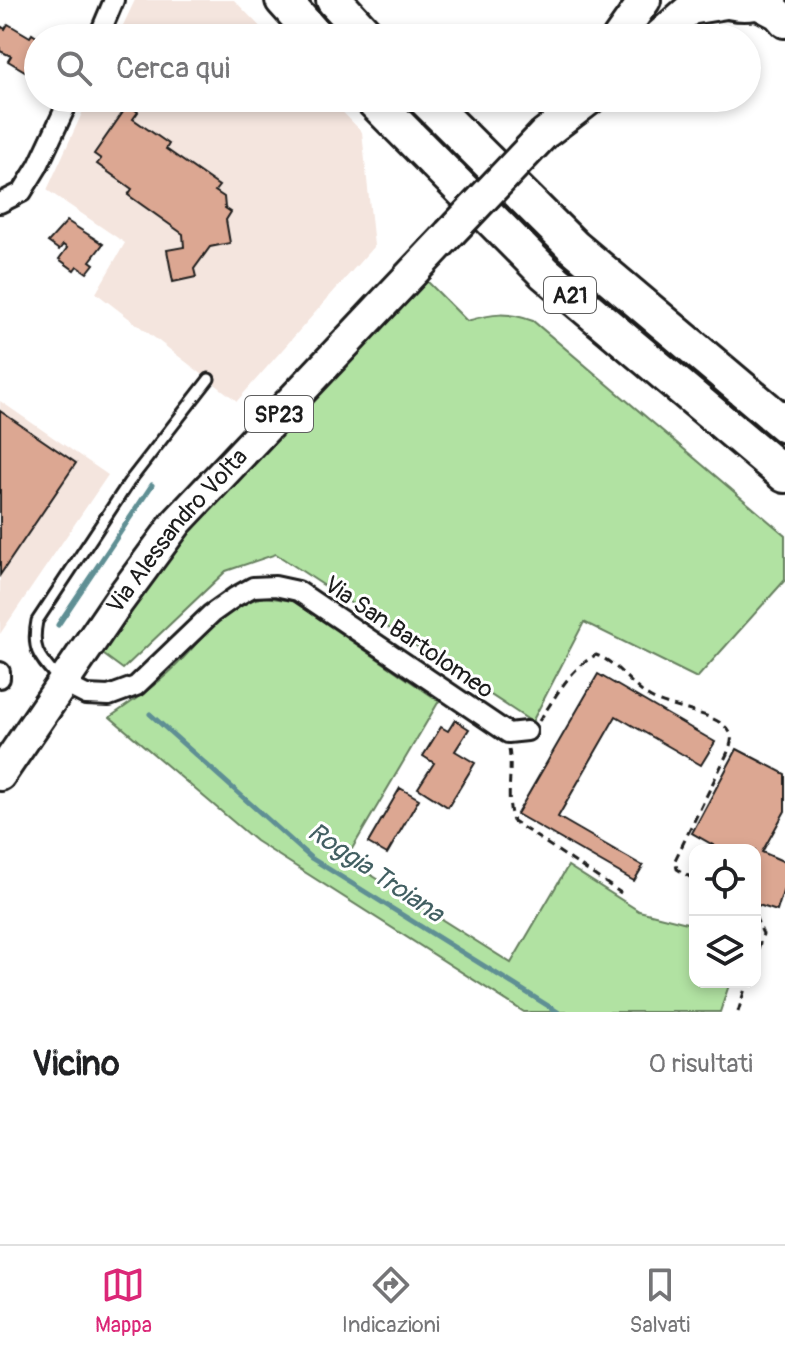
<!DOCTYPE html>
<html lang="it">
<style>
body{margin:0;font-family:Pangolin,sans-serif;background:#f6f6f6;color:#202124}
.controls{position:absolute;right:24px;bottom:24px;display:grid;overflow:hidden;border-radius:16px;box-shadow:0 4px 12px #0003}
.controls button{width:72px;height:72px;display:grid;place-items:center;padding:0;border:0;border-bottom:2px solid #e0e0e0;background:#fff;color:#202124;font:40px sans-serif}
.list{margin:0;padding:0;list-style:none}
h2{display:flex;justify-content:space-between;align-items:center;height:104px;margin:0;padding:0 32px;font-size:34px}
h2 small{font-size:26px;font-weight:400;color:#757577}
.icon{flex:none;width:44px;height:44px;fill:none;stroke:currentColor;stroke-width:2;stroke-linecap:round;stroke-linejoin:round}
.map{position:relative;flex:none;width:785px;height:1012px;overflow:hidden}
.search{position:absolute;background:#fff;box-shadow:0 4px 12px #0003;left:24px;right:24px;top:24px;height:88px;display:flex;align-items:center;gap:20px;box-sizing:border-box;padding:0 28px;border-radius:44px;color:#757577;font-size:30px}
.sheet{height:232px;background:#fff}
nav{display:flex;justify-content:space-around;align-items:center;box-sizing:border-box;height:112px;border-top:2px solid #e0e0e0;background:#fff;font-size:22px;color:#757577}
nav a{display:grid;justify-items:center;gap:4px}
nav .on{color:#db2777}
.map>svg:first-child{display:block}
.built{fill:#f4e5de}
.green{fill:#b1e2a2;stroke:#667f5f;stroke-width:2}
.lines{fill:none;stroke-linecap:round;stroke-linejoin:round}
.stream{stroke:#5e8f94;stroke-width:5}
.building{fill:#dca792;stroke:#1c1c1c;stroke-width:2}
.lane-casing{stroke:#1c1c1c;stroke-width:15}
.street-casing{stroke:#1c1c1c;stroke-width:24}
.primary-casing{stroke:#1c1c1c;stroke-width:36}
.highway-casing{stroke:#1c1c1c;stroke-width:40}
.path{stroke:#1c1c1c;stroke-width:3;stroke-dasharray:8 6;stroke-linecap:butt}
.lane{stroke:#fff;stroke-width:9}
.street{stroke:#fff;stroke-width:18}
.primary{stroke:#fff;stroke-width:30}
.highway{stroke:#fff;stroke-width:34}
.primary-bridge-casing{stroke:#1c1c1c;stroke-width:36;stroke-linecap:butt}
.primary-bridge{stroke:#fff;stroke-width:30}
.labels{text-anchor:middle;stroke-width:6;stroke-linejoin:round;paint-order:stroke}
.shield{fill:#fff;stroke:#606060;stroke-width:2}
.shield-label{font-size:22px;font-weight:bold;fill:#1c1c1c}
.street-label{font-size:24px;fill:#1c1c1c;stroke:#fff}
.water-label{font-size:26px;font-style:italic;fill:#425f62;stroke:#fff}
</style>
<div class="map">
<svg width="785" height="1012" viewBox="0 0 785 1012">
<rect width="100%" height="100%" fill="#fff"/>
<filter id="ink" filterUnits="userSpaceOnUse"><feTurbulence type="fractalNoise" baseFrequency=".0125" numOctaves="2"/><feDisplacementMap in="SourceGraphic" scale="16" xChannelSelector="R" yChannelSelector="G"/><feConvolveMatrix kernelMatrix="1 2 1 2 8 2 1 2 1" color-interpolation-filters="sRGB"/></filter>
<g filter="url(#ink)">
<!-- built -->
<path class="built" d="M 135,0 L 234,0 L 271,38 L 117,38 Z
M 89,98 L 329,98 L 362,132 L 374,246 L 237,401 L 96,293 L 125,243 L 47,190 Z
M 0,401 L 108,475 L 0,634 Z"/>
<!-- green -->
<path class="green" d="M 425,279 L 467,321 C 494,313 507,312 533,321 L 785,535 L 785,580 L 697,678 L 584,622 L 532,722 L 276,554 L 226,571 L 123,669 L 100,652 L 189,530 Z
M 265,597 L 293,601 L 439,701 L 346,859 L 511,963 L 568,866 L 639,911 L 695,925 L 695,982 L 730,982 L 720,1012 L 524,1012 L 256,841 L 110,717 C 129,704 148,691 165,676 C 198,648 219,604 265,597 Z"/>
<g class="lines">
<!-- stream -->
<path class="stream" d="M 58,625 L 152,485
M 150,714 L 311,858 L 558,1012"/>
</g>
<!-- building -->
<path class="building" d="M 8,24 L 30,37 L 32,34 L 38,38 L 38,60 L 30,74 L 8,61 L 11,56 L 0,51 L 0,30 L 2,27 L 5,29 Z
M 128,105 L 138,112 L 133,119 L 169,144 L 166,149 L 219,186 L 215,191 L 224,197 L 225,208 L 231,212 L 226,220 L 230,243 L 210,247 L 194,269 L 196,277 L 173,282 L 167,250 L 184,247 L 183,234 L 128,195 L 132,189 L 97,164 L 101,159 L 94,154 Z
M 67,221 L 103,244 L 90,261 L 94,264 L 87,273 L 77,266 L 74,270 L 59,259 L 67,248 L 63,245 L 59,250 L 48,242 Z
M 0,411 L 76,463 L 0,575 Z
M 598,674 L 715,742 L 701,765 L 616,716 L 558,817 L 643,866 L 634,881 L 517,814 Z
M 455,720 L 469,729 L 455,751 L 475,763 L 448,807 L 418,788 L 434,763 L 423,756 L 441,727 L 448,731 Z
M 737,749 L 785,774 L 785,811 L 762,852 L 785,862 L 785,885 L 777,911 L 755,904 L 755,850 L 722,850 L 692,833 Z
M 400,788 L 419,799 L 387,854 L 368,843 Z"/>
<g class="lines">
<!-- lane casing -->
<g class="lane-casing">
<path id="lane" d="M 59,680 C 40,658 31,651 37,621 L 129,482 L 209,379"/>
</g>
<!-- street casing -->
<g class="street-casing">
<path id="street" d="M 98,38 L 114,0
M 0,203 L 22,192 L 38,166 L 70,98
M 0,672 L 0,678
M 62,683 L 86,695 L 109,696 L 136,686 L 211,614 L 235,597 L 253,587 L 275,586 L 298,591 L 508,733 L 527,731"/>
</g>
<!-- primary casing -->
<g class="primary-casing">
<g id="primary">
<path d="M 719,0 C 736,7 754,6 771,0"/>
<path d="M 759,4 L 778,14 L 785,22"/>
<path d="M 618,38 L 645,0"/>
<path d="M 657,38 L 690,9 L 726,3"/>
<path d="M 544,134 L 591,98"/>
<path id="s1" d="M 0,775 L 118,602 L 177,522 L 449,234"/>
</g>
</g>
<!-- highway casing -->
<g class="highway-casing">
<path id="highway" d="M 283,0 L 317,38
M 334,0 L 369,38
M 371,98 L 545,273 L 785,475
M 424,98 L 574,247 L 785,425"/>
</g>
<!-- path -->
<path class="path" d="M 539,721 C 556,697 569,669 596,655 C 621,664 631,689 655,700 C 674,709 717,713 729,731 C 734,738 730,746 727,754 L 675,860 L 677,869 L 695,880
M 509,749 C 513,772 505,799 513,821 L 621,893
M 755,916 L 763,934 L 755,958
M 738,1012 L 747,982"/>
<!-- lane -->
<use href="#lane" class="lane"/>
<!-- street -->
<use href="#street" class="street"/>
<!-- primary -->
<use href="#primary" class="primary"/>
<!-- highway -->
<use href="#highway" class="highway"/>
<!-- primary-bridge casing -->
<g class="primary-bridge-casing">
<path id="primary-bridge" d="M 449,234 L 544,134"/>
</g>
<!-- primary-bridge -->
<use href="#primary-bridge" class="primary-bridge"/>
</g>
</g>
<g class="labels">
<!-- shield labels -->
<g class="shield">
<rect x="544" y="277" width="52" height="36" rx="6"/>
<rect x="245" y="396" width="68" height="36" rx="6"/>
</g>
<g class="shield-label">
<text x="570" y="303">A21</text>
<text x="279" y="422">SP23</text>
</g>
<!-- street labels -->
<g class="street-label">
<text dy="8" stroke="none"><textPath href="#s1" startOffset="302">Via Alessandro Volta</textPath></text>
<text transform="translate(409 637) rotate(34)" y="8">Via San Bartolomeo</text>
</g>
<!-- water labels -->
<g class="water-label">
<text transform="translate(376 872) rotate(34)" y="9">Roggia Troiana</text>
</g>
</g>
</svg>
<div class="controls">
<button><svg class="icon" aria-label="locate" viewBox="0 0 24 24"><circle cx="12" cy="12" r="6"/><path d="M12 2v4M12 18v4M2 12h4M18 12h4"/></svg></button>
<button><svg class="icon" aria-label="layers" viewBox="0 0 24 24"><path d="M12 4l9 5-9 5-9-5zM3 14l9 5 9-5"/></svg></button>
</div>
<div class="search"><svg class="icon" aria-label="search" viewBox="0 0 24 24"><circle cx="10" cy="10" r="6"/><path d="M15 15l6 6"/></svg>Cerca qui</div>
</div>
<section class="sheet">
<h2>Vicino<small>0 risultati</small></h2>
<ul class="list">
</ul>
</section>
<nav>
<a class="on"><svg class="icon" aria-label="map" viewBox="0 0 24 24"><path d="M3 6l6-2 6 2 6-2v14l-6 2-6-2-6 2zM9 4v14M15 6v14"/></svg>Mappa</a>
<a><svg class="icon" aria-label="directions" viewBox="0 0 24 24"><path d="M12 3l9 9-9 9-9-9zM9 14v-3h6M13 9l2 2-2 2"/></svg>Indicazioni</a>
<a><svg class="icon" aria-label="saved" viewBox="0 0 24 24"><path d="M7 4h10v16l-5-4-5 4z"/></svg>Salvati</a>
</nav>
